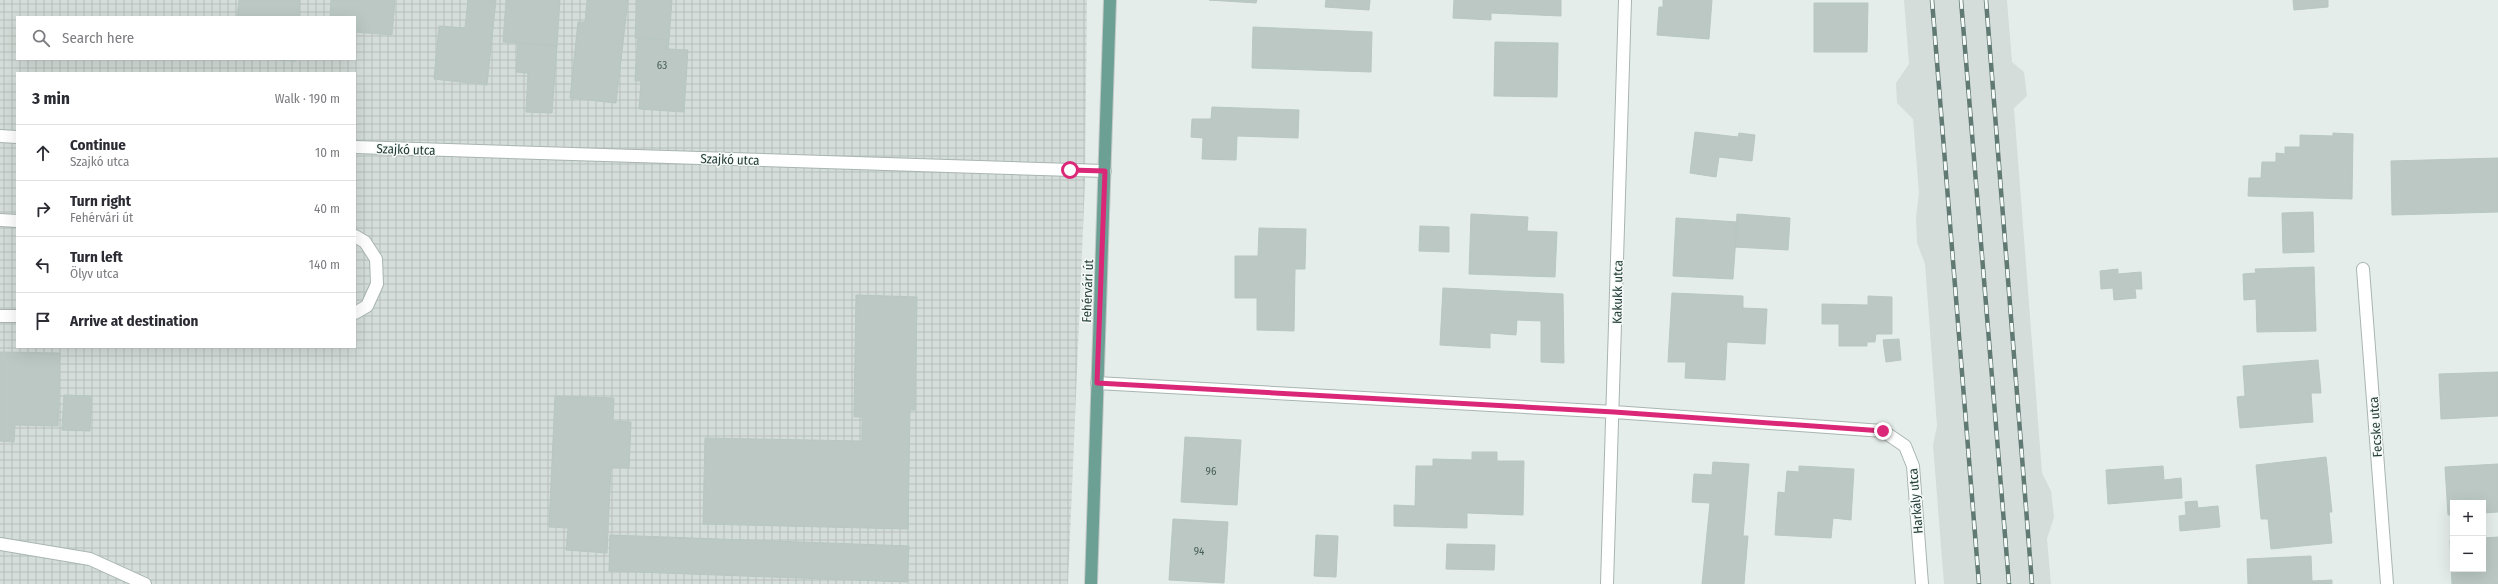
<!DOCTYPE html>
<meta charset="utf-8">
<style>
body{margin:0;font-family:"Fira Sans Condensed",sans-serif;background:#f7f7f7;color:#2b2b33}
.controls{position:absolute;right:12px;bottom:12px;display:grid;overflow:hidden;border-radius:0px;box-shadow:0 4px 16px #0002}
.controls button{width:36px;height:36px;display:grid;place-items:center;padding:0;border:0;border-bottom:1px solid #e1e1e2;background:#fff;color:#2b2b33;font:20px sans-serif}
.stop{position:absolute;width:12px;height:12px;margin:-9px;border:3px solid #db2777;border-radius:50%;background:#fff}
.stop.end{background:#db2777;border-color:#fff;box-shadow:0 1px 4px #0008}
.list{margin:0;padding:0;list-style:none}
h2{display:flex;justify-content:space-between;align-items:center;height:52px;margin:0;padding:0 16px;font-size:17px}
h2 small{font-size:13px;font-weight:400;color:#7c7c81}
.list li{display:grid;grid-template-columns:26px 1fr auto;gap:12px;align-items:center;box-sizing:border-box;height:56px;padding:0 16px;border-top:1px solid #e1e1e2}
.list b{display:block;font-size:15px;white-space:nowrap}
.list p{margin:0;font-size:13px;white-space:nowrap;color:#7c7c81}
.list em{font-size:13px;font-style:normal;color:#7c7c81}
.icon{flex:none;width:22px;height:22px;fill:none;stroke:currentColor;stroke-width:2;stroke-linecap:round;stroke-linejoin:round}
.map{position:relative;flex:none;width:2498px;height:584px;overflow:hidden}
.search{position:absolute;background:#fff;box-shadow:0 4px 16px #0002;left:16px;top:16px;width:340px;height:44px;display:flex;align-items:center;gap:10px;box-sizing:border-box;padding:0 14px;border-radius:0px;color:#7c7c81;font-size:15px}
.panel{position:absolute;background:#fff;box-shadow:0 4px 16px #0002;left:16px;top:72px;width:340px;height:276px;border-radius:0px}
.map>svg:first-child{display:block}
.built{fill:#d4ddd9}
.industrial{fill:url(#industrial-grid);fill-rule:evenodd}
.building{fill:#bbc8c3;stroke:#b8c7c1}
.lines{fill:none;stroke-linecap:round;stroke-linejoin:round}
.minor-casing{stroke:#a8b5b1;stroke-width:14}
.major-casing{stroke:#c2c9c7;stroke-width:14}
.minor{stroke:#fff;stroke-width:12}
.major{stroke:#6da094;stroke-width:12}
.rail-casing{stroke:#607a73;stroke-width:4.5}
.rail{stroke:#f6faf8;stroke-width:3;stroke-dasharray:9;stroke-linecap:butt}
.route{stroke:#db2777;stroke-width:5}
.labels{text-anchor:middle;stroke-width:3;stroke-linejoin:round;paint-order:stroke}
.number-label{font-size:11px;fill:#4a605b}
.street-label{font-size:13px;fill:#253e38;stroke:#f6faf8}
</style>
<div class="map">
<svg width="2498" height="584" viewBox="0 0 2498 584">
<defs>
<pattern id="industrial-grid" width="8" height="8" patternUnits="userSpaceOnUse"><rect width="8" height="8" fill="#d4ddd9"/><path d="M0 4h8M4 0v8" fill="none" stroke="#b6bfbb"/></pattern>
</defs>
<rect width="100%" height="100%" fill="#e5edea"/>
<!-- built -->
<path class="built" d="M 1904,0 L 2007,0 L 2012,62 L 2024,72 L 2027,96 L 2014,108 L 2042,473 L 2051,491 L 2054,517 L 2047,539 L 2051,584 L 1944,584 L 1933,445 L 1937,426 L 1925,264 L 1917,243 L 1916,217 L 1919,193 L 1913,119 L 1897,103 L 1896,83 L 1909,64 Z"/>
<!-- industrial -->
<path class="industrial" d="M 0,0 L 1087,0 L 1085,182 L 1068,584 L 0,584 ZM 17,17 L 355,17 L 355,59 L 17,59 ZM 17,73 L 355,73 L 355,347 L 17,347 Z"/>
<!-- building -->
<path class="building" d="M 239,0 L 300,0 L 299,17 L 237,17 Z
M 331,0 L 395,0 L 392,35 L 355,32 L 355,17 L 330,17 Z
M 468,0 L 496,0 L 487,85 L 434,79 L 439,26 L 465,28 Z
M 506,0 L 560,0 L 557,46 L 503,42 Z
M 587,0 L 628,0 L 616,103 L 570,98 L 578,22 L 585,22 Z
M 637,0 L 672,0 L 669,40 L 635,38 Z
M 1209,0 L 1257,0 L 1256,3 Z
M 1326,0 L 1370,0 L 1369,10 L 1325,7 Z
M 1454,0 L 1561,0 L 1561,16 L 1491,13 L 1491,20 L 1453,18 Z
M 1663,0 L 1712,0 L 1709,39 L 1657,35 L 1659,7 L 1663,7 Z
M 2293,0 L 2328,0 L 2328,7 L 2294,10 Z
M 1814,3 L 1868,3 L 1867,52 L 1814,52 Z
M 1253,27 L 1372,32 L 1371,72 L 1252,68 Z
M 638,38 L 669,40 L 668,49 L 688,50 L 684,112 L 639,109 L 641,81 L 635,81 Z
M 1495,42 L 1558,43 L 1557,97 L 1494,96 Z
M 518,43 L 557,46 L 552,113 L 526,112 L 528,73 L 516,72 Z
M 258,59 L 296,59 L 296,61 Z
M 1212,107 L 1299,110 L 1298,138 L 1237,136 L 1236,160 L 1202,159 L 1203,138 L 1191,137 L 1192,119 L 1211,119 Z
M 1695,132 L 1738,137 L 1739,133 L 1755,135 L 1752,161 L 1719,157 L 1716,177 L 1690,173 Z
M 2333,133 L 2353,134 L 2352,199 L 2248,196 L 2249,178 L 2261,178 L 2262,162 L 2276,162 L 2276,153 L 2285,154 L 2285,147 L 2300,147 L 2300,135 L 2333,136 Z
M 2498,158 L 2498,212 L 2392,215 L 2391,161 Z
M 2313,212 L 2314,252 L 2283,253 L 2282,213 Z
M 1471,214 L 1528,217 L 1527,231 L 1557,232 L 1555,277 L 1469,274 Z
M 1737,214 L 1790,218 L 1788,250 L 1735,247 Z
M 1676,218 L 1737,222 L 1733,279 L 1673,276 Z
M 1420,226 L 1449,227 L 1449,252 L 1419,251 Z
M 1259,228 L 1306,229 L 1305,269 L 1295,269 L 1294,331 L 1257,330 L 1257,298 L 1235,298 L 1235,256 L 1258,256 Z
M 2314,267 L 2316,331 L 2257,332 L 2256,299 L 2244,300 L 2243,274 L 2256,273 L 2255,269 Z
M 2118,269 L 2118,274 L 2141,272 L 2142,289 L 2135,289 L 2136,298 L 2114,300 L 2113,288 L 2101,289 L 2100,271 Z
M 1443,288 L 1563,294 L 1564,363 L 1541,362 L 1541,321 L 1517,320 L 1516,335 L 1490,333 L 1490,348 L 1440,345 Z
M 1672,293 L 1743,296 L 1743,308 L 1767,309 L 1765,344 L 1727,342 L 1725,380 L 1685,378 L 1686,362 L 1668,362 Z
M 856,295 L 917,297 L 915,410 L 910,410 L 908,529 L 703,524 L 705,438 L 862,441 L 862,417 L 854,417 Z
M 1868,296 L 1892,297 L 1892,334 L 1876,334 L 1875,342 L 1867,342 L 1867,346 L 1839,346 L 1839,324 L 1822,324 L 1822,304 L 1868,305 Z
M 1899,339 L 1901,360 L 1886,362 L 1883,340 Z
M 0,352 L 60,353 L 58,426 L 15,425 L 14,442 L 0,441 Z
M 2318,360 L 2321,393 L 2311,393 L 2313,422 L 2240,428 L 2237,397 L 2245,396 L 2243,366 Z
M 2498,372 L 2498,416 L 2441,419 L 2439,374 Z
M 64,395 L 92,396 L 90,431 L 62,430 Z
M 555,396 L 614,398 L 613,421 L 631,422 L 629,468 L 611,467 L 607,553 L 566,550 L 568,528 L 549,527 Z
M 1185,437 L 1241,440 L 1237,505 L 1181,502 Z
M 1472,452 L 1497,452 L 1497,461 L 1524,461 L 1523,515 L 1467,513 L 1467,528 L 1394,526 L 1394,505 L 1415,506 L 1416,466 L 1433,466 L 1433,459 L 1472,460 Z
M 2326,457 L 2332,512 L 2329,512 L 2332,543 L 2271,549 L 2268,519 L 2261,519 L 2256,465 Z
M 1713,462 L 1749,464 L 1743,536 L 1748,536 L 1744,584 L 1702,584 L 1710,503 L 1692,502 L 1694,474 L 1712,475 Z
M 2498,464 L 2498,512 L 2483,513 L 2483,503 L 2453,503 L 2453,515 L 2448,515 L 2445,467 Z
M 1799,466 L 1854,469 L 1851,520 L 1833,518 L 1831,538 L 1775,535 L 1778,492 L 1785,493 L 1787,471 L 1799,472 Z
M 2163,466 L 2164,480 L 2181,478 L 2182,498 L 2108,504 L 2106,470 Z
M 2197,501 L 2198,508 L 2218,506 L 2220,527 L 2180,531 L 2179,516 L 2186,515 L 2185,502 Z
M 1173,519 L 1228,522 L 1224,583 L 1169,580 Z
M 610,535 L 909,546 L 907,582 L 609,571 Z
M 1316,535 L 1338,536 L 1336,577 L 1314,576 Z
M 2498,537 L 2498,584 L 2452,584 L 2450,540 L 2453,540 L 2453,569 L 2483,569 L 2483,538 Z
M 1447,544 L 1495,545 L 1494,570 L 1446,569 Z
M 2311,556 L 2312,581 L 2332,580 L 2332,584 L 2248,584 L 2247,559 Z"/>
<g class="lines">
<!-- minor casing -->
<g class="minor-casing">
<path id="minor" d="M 0,136 L 17,137
M 355,147 L 1105,171
M 0,220 L 17,221
M 355,236 L 365,242 L 376,259 L 377,284 L 367,306 L 355,313
M 2363,269 L 2387,584
M 0,316 L 17,316
M 1097,383 L 1614,412 L 1883,431 L 1905,446 L 1913,466 L 1922,584
M 0,544 L 90,559 L 145,584
M 1607,584 L 1625,0"/>
</g>
<!-- major casing -->
<g class="major-casing">
<path id="major" d="M 1091,584 L 1110,0"/>
</g>
<!-- minor -->
<use href="#minor" class="minor"/>
<!-- major -->
<use href="#major" class="major"/>
<!-- rail casing -->
<g class="rail-casing">
<path id="rail" d="M 1932,0 L 1979,584
M 1961,0 L 2009,584
M 1986,0 L 2032,584"/>
</g>
<!-- rail -->
<use href="#rail" class="rail"/>
</g>
<g class="lines">
<!-- route -->
<path class="route" d="M 1070,170 L 1105,171 L 1097,383 L 1614,412 L 1883,431"/>
</g>
<g class="labels">
<!-- number labels -->
<g class="number-label">
<text x="662" y="69">63</text>
<text x="1211" y="475">96</text>
<text x="1199" y="555">94</text>
</g>
<!-- street labels -->
<g class="street-label">
<text transform="translate(406 149) rotate(2)" y="5">Szajkó utca</text>
<text transform="translate(730 159) rotate(2)" y="5">Szajkó utca</text>
<text transform="translate(1087 291) rotate(-88)" y="5">Fehérvári út</text>
<text transform="translate(1617 292) rotate(-89)" y="5">Kakukk utca</text>
<text transform="translate(2375 427) rotate(-94)" y="5">Fecske utca</text>
<text transform="translate(1915 501) rotate(-95)" y="5">Harkály utca</text>
</g>
</g>
</svg>
<div class="controls">
<button>+</button>
<button>−</button>
</div>
<div class="stop" style="left:1070px;top:170px"></div>
<div class="stop end" style="left:1883px;top:431px"></div>
<div class="search"><svg class="icon" aria-label="search" viewBox="0 0 24 24"><circle cx="10" cy="10" r="6"/><path d="M15 15l6 6"/></svg>Search here</div>
<section class="panel">
<h2>3 min<small>Walk · 190 m</small></h2>
<ul class="list">
<li><svg class="icon" aria-label="ahead" viewBox="0 0 24 24"><path d="M12 20V5M6 11l6-6 6 6"/></svg><div><b>Continue</b><p>Szajkó utca</p></div><em>10 m</em></li>
<li><svg class="icon" aria-label="right" viewBox="0 0 24 24"><path d="M7 20v-9h11M14 6l5 5-5 5"/></svg><div><b>Turn right</b><p>Fehérvári út</p></div><em>40 m</em></li>
<li><svg class="icon" aria-label="left" viewBox="0 0 24 24"><path d="M17 20v-9H6M10 6l-5 5 5 5"/></svg><div><b>Turn left</b><p>Ölyv utca</p></div><em>140 m</em></li>
<li><svg class="icon" aria-label="arrive" viewBox="0 0 24 24"><path d="M6 21V4h12l-3 4 3 4H6"/></svg><div><b>Arrive at destination</b></div></li>
</ul>
</section>
</div>
